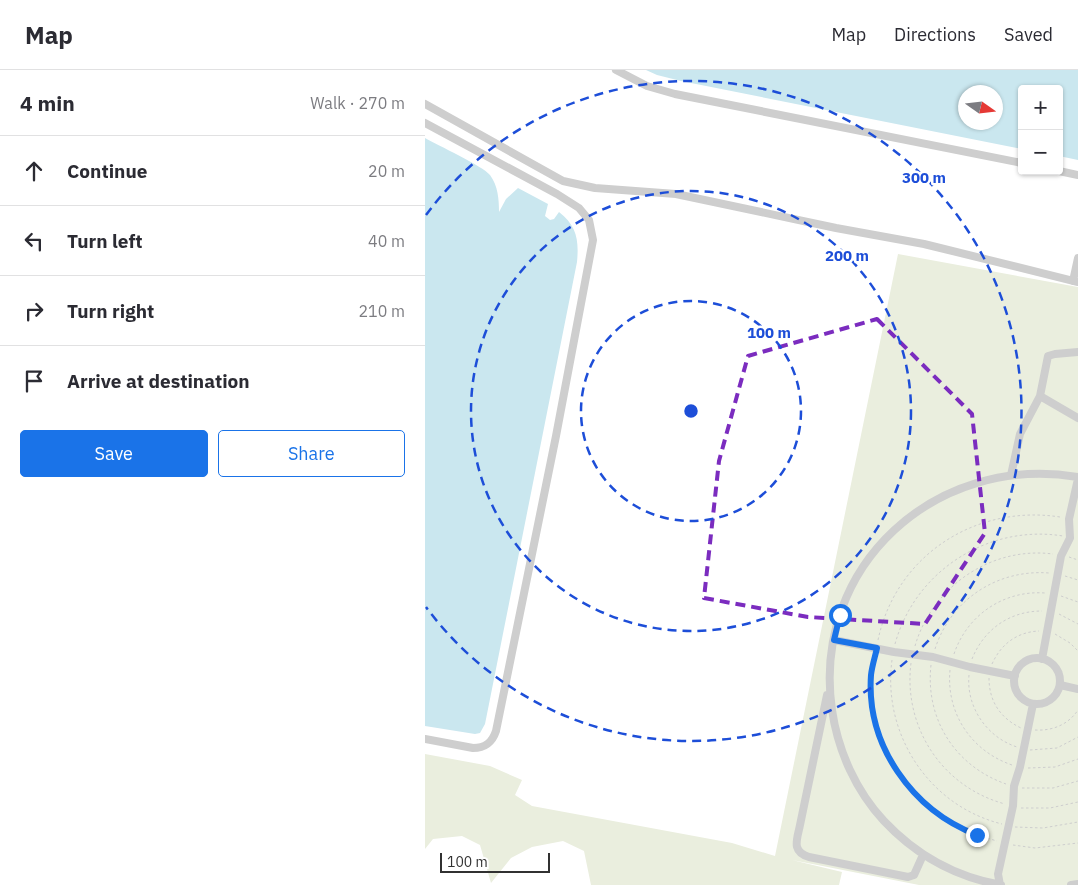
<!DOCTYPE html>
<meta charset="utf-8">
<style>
body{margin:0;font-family:"IBM Plex Sans",sans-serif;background:#f2f2f3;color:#2b2b33}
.controls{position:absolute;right:15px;top:15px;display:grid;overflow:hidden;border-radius:5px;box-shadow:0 1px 4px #0004}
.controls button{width:45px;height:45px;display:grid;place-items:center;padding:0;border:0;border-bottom:1px solid #e1e1e2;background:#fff;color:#2b2b33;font:25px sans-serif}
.compass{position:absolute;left:533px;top:15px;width:45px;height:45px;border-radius:50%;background:#fff;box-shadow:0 1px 4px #0004;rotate:104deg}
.scale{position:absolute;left:15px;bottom:12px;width:110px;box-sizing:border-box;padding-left:5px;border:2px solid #313131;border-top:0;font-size:14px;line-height:18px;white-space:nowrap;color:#313131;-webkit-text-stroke:4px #fff;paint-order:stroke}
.stop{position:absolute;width:15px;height:15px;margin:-11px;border:4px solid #1a73e8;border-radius:50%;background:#fff}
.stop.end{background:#1a73e8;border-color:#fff;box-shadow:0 1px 5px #0008}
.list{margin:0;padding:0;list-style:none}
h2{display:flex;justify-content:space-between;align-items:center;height:65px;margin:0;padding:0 20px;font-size:21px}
h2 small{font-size:16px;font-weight:400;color:#7c7c81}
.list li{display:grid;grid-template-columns:32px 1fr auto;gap:15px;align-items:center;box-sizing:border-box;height:70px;padding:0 20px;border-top:1px solid #e1e1e2}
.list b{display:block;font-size:19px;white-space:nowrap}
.list em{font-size:16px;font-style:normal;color:#7c7c81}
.actions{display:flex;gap:10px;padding:15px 20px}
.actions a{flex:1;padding:11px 0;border:1px solid #1a73e8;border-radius:5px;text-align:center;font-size:18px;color:#1a73e8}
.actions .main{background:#1a73e8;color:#fff}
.icon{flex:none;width:28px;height:28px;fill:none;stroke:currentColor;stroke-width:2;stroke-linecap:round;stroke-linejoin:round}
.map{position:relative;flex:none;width:653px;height:815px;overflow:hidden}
header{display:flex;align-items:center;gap:30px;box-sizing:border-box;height:70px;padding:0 25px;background:#fff;border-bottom:1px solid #e1e1e2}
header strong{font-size:24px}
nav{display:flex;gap:28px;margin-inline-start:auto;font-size:18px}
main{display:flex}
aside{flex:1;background:#fff}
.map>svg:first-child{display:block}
.green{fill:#eaeede}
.water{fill:#cae7ef;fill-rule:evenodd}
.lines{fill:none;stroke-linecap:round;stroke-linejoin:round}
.path{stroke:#cecece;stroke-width:1;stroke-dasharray:2.5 2.5;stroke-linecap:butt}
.minor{stroke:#cecece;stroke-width:8}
.route{stroke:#1a73e8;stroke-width:6}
.marked{fill:none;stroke:#7b2cbf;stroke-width:4;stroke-dasharray:10 6;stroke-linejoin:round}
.ring{fill:none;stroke:#1d4ed8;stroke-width:2.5;stroke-dasharray:9 6}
.centre{fill:#1d4ed8;stroke:#fff;stroke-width:2.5}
.ring-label{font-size:15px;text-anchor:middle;font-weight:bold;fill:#1d4ed8;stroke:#fff;stroke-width:5;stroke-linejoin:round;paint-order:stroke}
</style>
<header>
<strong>Map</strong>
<nav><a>Map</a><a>Directions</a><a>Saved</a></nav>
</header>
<main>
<aside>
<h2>4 min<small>Walk · 270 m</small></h2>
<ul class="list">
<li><svg class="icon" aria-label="ahead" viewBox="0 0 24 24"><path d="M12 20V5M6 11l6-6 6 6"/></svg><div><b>Continue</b></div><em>20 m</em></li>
<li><svg class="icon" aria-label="left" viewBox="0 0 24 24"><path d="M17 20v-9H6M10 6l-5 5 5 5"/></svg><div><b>Turn left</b></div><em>40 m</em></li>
<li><svg class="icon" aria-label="right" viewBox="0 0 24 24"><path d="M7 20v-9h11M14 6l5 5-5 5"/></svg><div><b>Turn right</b></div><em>210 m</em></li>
<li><svg class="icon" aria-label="arrive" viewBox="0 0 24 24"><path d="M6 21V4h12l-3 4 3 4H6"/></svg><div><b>Arrive at destination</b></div></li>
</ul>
<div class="actions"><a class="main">Save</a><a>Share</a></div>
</aside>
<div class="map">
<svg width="653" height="815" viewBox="0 0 653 815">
<rect width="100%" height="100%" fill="#fff"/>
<!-- green -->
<path class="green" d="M 473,184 L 653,217 L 653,815 L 494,815 L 367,790 L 417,802 L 414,815 L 166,815 L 159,781 L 138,771 L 107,777 L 86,788 L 66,813 L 55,775 L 37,766 L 8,769 L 0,779 L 0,684 L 65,696 L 97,710 L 90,725 L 107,736 L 307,773 L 350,786 Z"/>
<!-- water -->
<path class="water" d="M 221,0 L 653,0 L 653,90 L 634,86 L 634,19 L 597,19 L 597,79 L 256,11 L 232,5 ZM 540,22 L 570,22 L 570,52 L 540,52 Z
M 0,68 C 12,75 58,96 65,105 C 73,116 74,129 74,142 L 81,129 L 93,118 L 123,134 L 120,146 L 125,150 L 129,149 L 134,142 C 152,156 154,170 152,192 L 60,654 L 55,663 L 50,664 L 0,656 Z"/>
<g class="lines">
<!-- path -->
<path class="path" d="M 644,487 L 653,490
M 640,506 L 653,510
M 636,526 L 653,532
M 634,544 L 653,554
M 630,564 L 645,573 L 653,581
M 453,570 C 471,485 551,434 635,447
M 470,574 C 490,501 563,454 638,466
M 490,576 C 507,517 566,476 628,484
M 510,579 C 526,529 573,499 624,503
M 529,584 C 542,545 579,520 620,523
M 450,586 C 429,672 492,749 572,771
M 547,589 C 559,559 585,541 617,541
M 467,590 C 457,664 504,736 577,754
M 486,593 C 478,657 517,717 580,734
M 567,594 C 576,574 592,562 614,561
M 506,595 C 500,649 530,696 581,714
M 525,600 C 521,643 546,681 587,695
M 544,605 C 541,636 561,667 592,677
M 564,608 C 564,631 575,648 596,658
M 610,660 C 627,661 643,655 653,640
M 605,680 L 632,678 L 653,667
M 603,698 L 630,697 L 653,689
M 597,718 L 628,718 L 653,711
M 596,738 L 625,738 L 653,732
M 590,757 L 618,758 L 653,752
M 588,775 L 610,778 L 653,773"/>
<!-- minor -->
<path class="minor" d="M 191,0 L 222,16 L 250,24 L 597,93
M 0,34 L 138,111 L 170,118 L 251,124 L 411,158 L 499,174 L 653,212
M 0,53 L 132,124 L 154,138 L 164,150 L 168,170 L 131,366 L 71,661 C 67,673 60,678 48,678 L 0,669
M 634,101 L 653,105
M 648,211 L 653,188
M 615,326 L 653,348
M 586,405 L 595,364 L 615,326 L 623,286 L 630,284 L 653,282
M 409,570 L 469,582 L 508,587 L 545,597 L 590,606
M589 611a23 23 0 1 1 46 0a23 23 0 1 1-46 0Z
M 617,589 L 636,486 L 645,468 L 644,449 L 653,409
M 635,615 L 653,619
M 402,625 L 375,755 C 372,770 366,781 384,787 L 483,807 L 489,805 L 498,785
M 575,815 L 573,804 L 588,736 L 589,716 L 595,697 L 608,634
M 576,815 C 531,807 491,785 459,751 C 431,721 413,681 407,640 C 386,495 512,383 653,407
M 646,815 L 653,814"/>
</g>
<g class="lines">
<!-- route -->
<path class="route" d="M 415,545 L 409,570 L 452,578 C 450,587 447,596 446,605 C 441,675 487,740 552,765"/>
</g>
<!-- marked area -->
<path class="marked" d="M 452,249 L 547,344 L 560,463 L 500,554 L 383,547 L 279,528 L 294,391 L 323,286 Z"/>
<!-- distance rings -->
<g class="ring">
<circle cx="266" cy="341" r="110"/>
<circle cx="266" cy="341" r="220"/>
<path d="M1 145A330 330 0 1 1 1 537"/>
</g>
<circle cx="266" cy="341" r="8" class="centre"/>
<g class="ring-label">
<text x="499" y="113">300 m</text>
<text x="422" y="191">200 m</text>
<text x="344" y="268">100 m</text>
</g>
</svg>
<div class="controls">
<button>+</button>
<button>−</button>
</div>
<svg class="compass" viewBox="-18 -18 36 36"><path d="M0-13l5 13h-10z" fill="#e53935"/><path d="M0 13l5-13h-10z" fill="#7c7c81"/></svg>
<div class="scale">100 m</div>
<div class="stop" style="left:415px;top:545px"></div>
<div class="stop end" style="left:552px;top:765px"></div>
</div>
</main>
